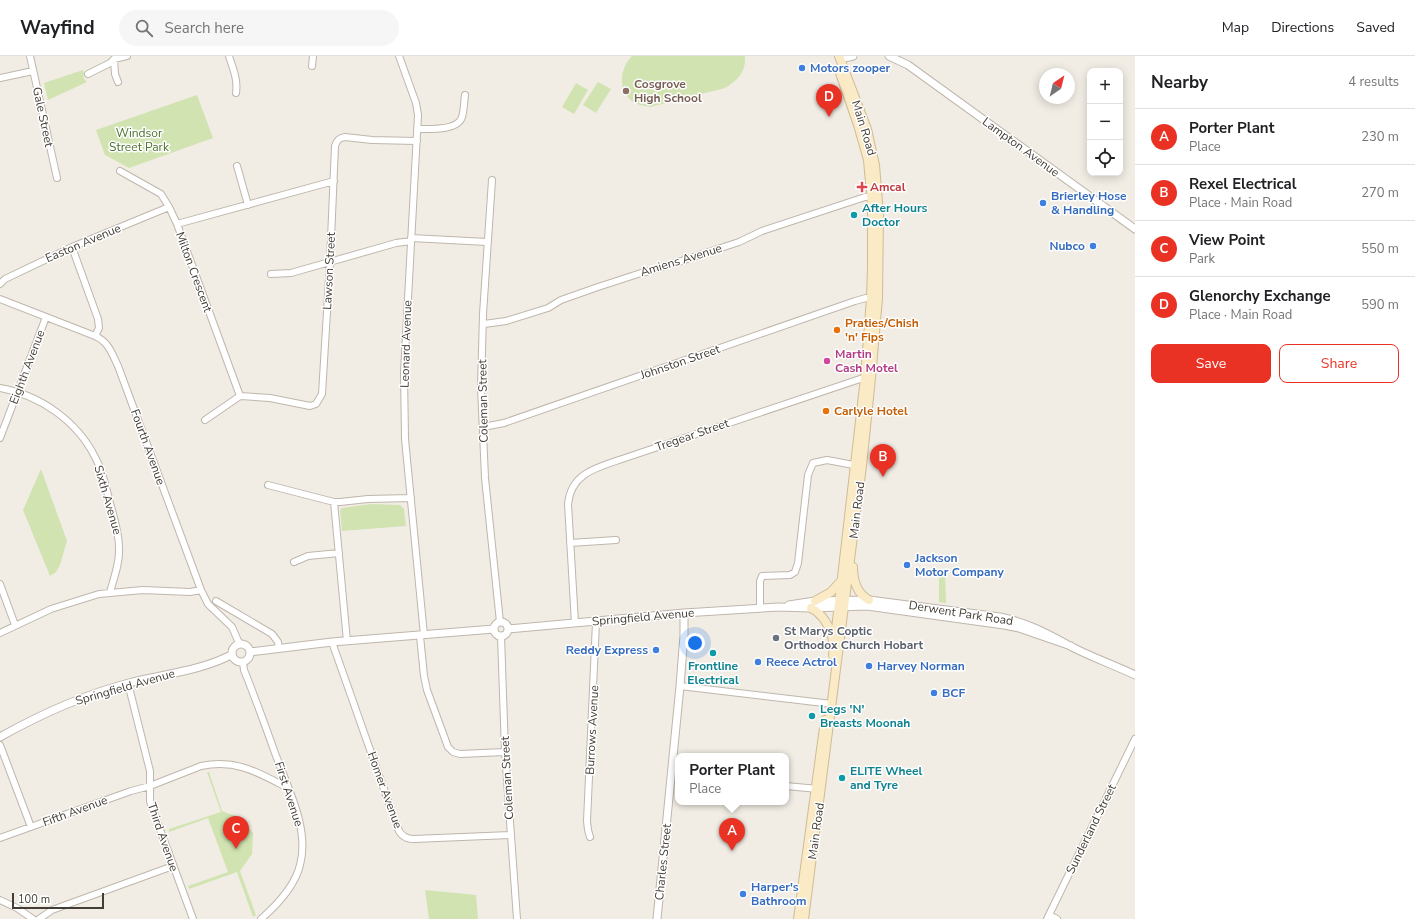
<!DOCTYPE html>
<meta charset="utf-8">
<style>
body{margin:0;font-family:"Nunito Sans",sans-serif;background:#f6f6f6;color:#202124}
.controls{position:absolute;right:12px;top:12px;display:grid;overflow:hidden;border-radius:8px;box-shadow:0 2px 10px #0003}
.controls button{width:36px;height:36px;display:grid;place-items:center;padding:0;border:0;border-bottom:1px solid #e0e0e0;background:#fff;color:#202124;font:20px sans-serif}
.compass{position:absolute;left:1039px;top:12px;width:36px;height:36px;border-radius:50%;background:#fff;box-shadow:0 2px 10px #0003;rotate:35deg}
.scale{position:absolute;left:12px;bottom:10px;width:92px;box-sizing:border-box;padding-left:4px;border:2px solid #433d35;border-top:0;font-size:11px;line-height:14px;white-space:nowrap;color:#433d35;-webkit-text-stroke:3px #fff;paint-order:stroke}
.you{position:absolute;left:695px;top:587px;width:14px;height:14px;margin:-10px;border:3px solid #fff;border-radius:50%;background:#1a73e8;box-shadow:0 0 0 6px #1a73e833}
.badge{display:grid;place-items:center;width:26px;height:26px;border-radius:50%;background:#e93224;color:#fff;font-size:13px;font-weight:700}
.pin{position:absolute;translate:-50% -33px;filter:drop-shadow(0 1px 2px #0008)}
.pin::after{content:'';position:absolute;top:21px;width:14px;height:12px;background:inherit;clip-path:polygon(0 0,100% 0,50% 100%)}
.popup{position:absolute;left:675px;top:697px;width:114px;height:52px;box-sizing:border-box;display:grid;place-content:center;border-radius:8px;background:#fff;filter:drop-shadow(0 1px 3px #0005);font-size:13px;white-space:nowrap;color:#757577}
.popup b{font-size:15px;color:#202124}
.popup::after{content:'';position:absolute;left:50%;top:100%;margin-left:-8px;border:8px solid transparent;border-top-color:#fff}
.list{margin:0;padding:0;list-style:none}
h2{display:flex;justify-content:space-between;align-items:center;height:52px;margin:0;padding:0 16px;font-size:17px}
h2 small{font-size:13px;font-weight:400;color:#757577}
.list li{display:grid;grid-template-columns:26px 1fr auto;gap:12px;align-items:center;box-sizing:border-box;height:56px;padding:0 16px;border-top:1px solid #e0e0e0}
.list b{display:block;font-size:15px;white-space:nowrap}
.list p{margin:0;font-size:13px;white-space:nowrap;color:#757577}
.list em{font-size:13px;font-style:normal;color:#757577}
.actions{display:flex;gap:8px;padding:12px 16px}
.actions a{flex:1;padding:9px 0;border:1px solid #e93224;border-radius:8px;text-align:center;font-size:14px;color:#e93224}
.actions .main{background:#e93224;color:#fff}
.icon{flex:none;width:22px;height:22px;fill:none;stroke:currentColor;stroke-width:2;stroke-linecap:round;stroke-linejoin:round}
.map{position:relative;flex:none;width:1135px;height:863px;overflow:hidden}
header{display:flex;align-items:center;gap:24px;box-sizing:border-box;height:56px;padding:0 20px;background:#fff;border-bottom:1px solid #e0e0e0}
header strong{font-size:19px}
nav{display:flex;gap:22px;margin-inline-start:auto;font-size:14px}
.search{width:280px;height:36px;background:#f6f6f6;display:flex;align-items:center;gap:10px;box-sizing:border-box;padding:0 14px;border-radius:22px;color:#757577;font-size:15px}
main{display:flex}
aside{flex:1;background:#fff}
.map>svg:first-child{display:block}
.green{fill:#d0e3b1}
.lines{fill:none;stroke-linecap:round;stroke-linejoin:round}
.minor-casing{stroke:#bfb6ac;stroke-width:8}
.tertiary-casing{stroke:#bfb6ac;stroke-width:9}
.secondary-casing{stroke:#cebc97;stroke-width:10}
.minor{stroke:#fff;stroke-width:6}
.tertiary{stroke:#fff;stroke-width:7}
.secondary{stroke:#faeac6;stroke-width:8}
.shop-dot{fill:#3f7fe0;stroke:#fff;stroke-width:1.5}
.education-dot{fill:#8d6e63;stroke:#fff;stroke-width:1.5}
.health-dot{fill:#e0444e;stroke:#fff;stroke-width:1.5}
.culture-dot{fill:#0f9aa8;stroke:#fff;stroke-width:1.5}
.food-dot{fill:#e8710a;stroke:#fff;stroke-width:1.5}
.hotel-dot{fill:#d1479c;stroke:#fff;stroke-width:1.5}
.worship-dot{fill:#6b7280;stroke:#fff;stroke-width:1.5}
.labels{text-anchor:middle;stroke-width:3;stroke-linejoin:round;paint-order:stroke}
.shop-label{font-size:12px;font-weight:bold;fill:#366cbe;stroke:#fff;text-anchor:start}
.education-label{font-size:12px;font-weight:bold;fill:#785e54;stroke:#fff;text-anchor:start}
.street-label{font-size:12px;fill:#433d35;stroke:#fff}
.park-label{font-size:12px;fill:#4c702d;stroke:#fff}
.health-label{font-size:12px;font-weight:bold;fill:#be3a42;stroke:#fff;text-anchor:start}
.culture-label{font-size:12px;font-weight:bold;fill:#0d838f;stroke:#fff;text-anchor:start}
.food-label{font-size:12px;font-weight:bold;fill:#c56008;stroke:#fff;text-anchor:start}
.hotel-label{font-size:12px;font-weight:bold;fill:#b23c85;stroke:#fff;text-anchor:start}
.worship-label{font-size:12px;font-weight:bold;fill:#5b616d;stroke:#fff;text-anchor:start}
</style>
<header>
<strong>Wayfind</strong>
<div class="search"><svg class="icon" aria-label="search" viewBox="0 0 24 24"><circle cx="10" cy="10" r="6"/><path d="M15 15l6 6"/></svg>Search here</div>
<nav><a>Map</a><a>Directions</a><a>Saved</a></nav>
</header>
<main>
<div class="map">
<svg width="1135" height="863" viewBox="0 0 1135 863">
<rect width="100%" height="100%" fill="#f1ede5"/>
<!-- green -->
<path class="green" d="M 632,0 L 745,0 C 746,16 738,24 725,32 L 650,51 C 647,50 643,50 640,49 C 618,42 617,15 632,0 Z
M 83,14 L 84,23 L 87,26 L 48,44 L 44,27 Z
M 598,26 L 611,33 L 596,57 L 583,49 Z
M 576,27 L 588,34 L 574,58 L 562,51 Z
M 197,39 L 213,82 L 129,112 L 105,99 L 96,74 Z
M 41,413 L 67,485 L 60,509 L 56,516 L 50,520 L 23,454 Z
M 371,448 L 400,449 L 404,453 L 406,470 L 342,475 L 340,454 L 342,452 Z
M 939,517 L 945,517 L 946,547 L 939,546 Z
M 207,716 L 209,716 L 222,755 L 241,762 L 253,777 L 252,798 L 240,815 L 256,859 L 253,861 L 237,816 L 189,833 L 188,830 L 228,816 L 208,762 L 169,776 L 169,773 L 221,756 Z
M 425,834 L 476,839 L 478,863 L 429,863 Z"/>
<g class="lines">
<!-- minor casing -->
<g class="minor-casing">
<path id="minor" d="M 30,0 L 57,122
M 229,0 C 233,13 238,23 236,37
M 399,0 L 416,47 L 418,59 L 404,316 L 405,383 L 424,579
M 114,3 L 115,18 L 118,26
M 312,10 L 313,0
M 88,18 L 110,7 L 114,3 L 127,0
M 0,22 L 33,15
M 418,73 C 429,73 458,75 462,61 C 464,55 464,46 465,39
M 237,110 L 248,149
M 120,115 L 161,138 L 169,151 L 177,168 L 240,340 L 270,342 L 310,350 L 316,348 L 322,338 L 330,206 L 335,90 C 337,84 339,82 345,81 L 372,84 L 417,85
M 492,124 L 483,258 L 481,331 L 485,422 L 500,566
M 177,168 L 334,125
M 411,182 L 487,186
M 72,191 L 98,263 L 99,272 L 95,280 C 109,286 112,298 118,310 L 201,534 L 208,548 L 232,571 L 239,587
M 271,218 L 291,217 L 396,187 L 411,185
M 0,228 L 5,223 L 72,191 L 169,151
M 0,243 L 95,280
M 484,268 L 506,265 L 548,252 L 561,244 L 598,231 L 641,217 L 654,214 L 739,186 L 762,175 L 865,141 L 874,140
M 0,332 C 40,339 77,365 95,401 C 103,415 106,431 110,447 C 114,461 119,477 119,492 C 120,506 114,522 110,536
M 205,364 L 240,340
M 483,371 L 504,367 L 855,245 L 866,242 L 875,242
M 0,382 L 46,261
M 268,429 L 334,446 L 340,446 L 368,443 L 411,442
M 334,446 L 347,585
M 570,487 L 616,484
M 294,506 L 308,500 L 339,497
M 0,528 L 15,569
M 216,545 L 272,578 L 278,586 L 279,592
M 760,552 L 760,525 L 762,520 L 790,519 L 795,516 L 798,507 L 808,419 L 813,407 L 827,404 L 859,410
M 575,567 L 568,448 C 571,416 599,411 625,402 L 860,323 L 868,322
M 0,577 L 51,553 L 99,538 L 143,534 L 190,536 L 201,534
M 420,580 L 424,620 L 427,634 L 448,691 L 453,696 L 460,698 L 505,696
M 501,580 L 505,696 L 517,863
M 332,586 L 398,773 C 401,780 406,783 414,783 L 510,779
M 243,606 L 244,614 C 255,641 265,669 275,697 C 287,730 310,773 300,809 C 295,830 277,849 261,863
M 128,627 L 150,715 L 150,745 L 151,749 L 193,863
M 680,630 L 832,648
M 0,689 L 31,771
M 786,730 L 818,733
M 590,781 L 588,774 L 587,765 L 596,566
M 0,782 L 131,735 L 150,730 L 201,710 C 237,703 257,716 288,732
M 0,844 L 17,852 L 33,863
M 1049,859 L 1057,863
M 39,863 L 52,854 L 173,810
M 1047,863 L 1135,683"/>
</g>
<!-- tertiary casing -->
<g class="tertiary-casing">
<path id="tertiary" d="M 889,0 L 908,9 L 1135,173
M 840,3 L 853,0
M 789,549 L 815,545 L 869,544 L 1000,561 C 1028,567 1046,577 1070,590 C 1091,601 1114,609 1135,619
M494 573a7 7 0 1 1 14 0a7 7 0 1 1-14 0Z
M 508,573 L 684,557 L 778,551 L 811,552 L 867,550 L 1004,569 L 1019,572 L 1071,590
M232 597a9 9 0 1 1 18 0a9 9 0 1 1-18 0Z
M 250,596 L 332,586 L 494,573
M 0,681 C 41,658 83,639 129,627 C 163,618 200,615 231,599
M 657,863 L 680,630 L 684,579 L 684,557"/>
</g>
<!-- secondary casing -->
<g class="secondary-casing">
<path id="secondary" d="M 853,511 C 853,524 856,537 869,544
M 815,545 L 831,536 L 841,525
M 811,552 C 823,558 831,572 833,585
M 833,599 L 865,322 L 871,242 L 872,212 L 872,149 L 868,104 L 858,69 L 840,17
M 798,863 L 825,664
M 804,863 L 862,410 L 871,322 L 878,242 L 879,159 L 875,109 L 867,73 L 839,0"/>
</g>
<!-- minor -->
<use href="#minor" class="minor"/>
<!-- tertiary -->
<use href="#tertiary" class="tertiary"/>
<!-- secondary -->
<use href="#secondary" class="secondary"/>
</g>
<!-- markers -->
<g class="shop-dot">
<circle cx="802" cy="12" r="4"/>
<circle cx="1043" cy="147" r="4"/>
<circle cx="1093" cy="190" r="4"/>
<circle cx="907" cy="509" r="4"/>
<circle cx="656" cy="594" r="4"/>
<circle cx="758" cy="606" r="4"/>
<circle cx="869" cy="610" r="4"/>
<circle cx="934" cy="637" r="4"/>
<circle cx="743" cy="838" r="4"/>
</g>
<circle class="education-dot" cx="626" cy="35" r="4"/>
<path class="health-dot" d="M860 125h4v4h4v4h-4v4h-4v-4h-4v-4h4z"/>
<g class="culture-dot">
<circle cx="854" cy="159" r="4"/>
<circle cx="713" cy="597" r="4"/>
<circle cx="812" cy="660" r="4"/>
<circle cx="842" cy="722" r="4"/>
</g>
<g class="food-dot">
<circle cx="837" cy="274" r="4"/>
<circle cx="826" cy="355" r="4"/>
</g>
<circle class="hotel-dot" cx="827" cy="305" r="4"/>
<circle class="worship-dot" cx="776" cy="582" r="4"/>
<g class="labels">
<!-- shop labels -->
<g class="shop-label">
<text x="810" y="16">Motors zooper</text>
<text x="1051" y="144">Brierley Hose<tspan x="1051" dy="14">&amp; Handling</tspan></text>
<text x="1085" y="194" text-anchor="end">Nubco</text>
<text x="915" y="506">Jackson<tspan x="915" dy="14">Motor Company</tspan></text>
<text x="648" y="598" text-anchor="end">Reddy Express</text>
<text x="766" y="610">Reece Actrol</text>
<text x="877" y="614">Harvey Norman</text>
<text x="942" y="641">BCF</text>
<text x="751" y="835">Harper's<tspan x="751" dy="14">Bathroom</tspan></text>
</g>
<!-- education labels -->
<g class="education-label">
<text x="634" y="32">Cosgrove<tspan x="634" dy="14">High School</tspan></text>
</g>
<!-- street labels -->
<g class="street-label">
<text transform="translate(43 61) rotate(78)" y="4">Gale Street</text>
<text transform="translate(864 72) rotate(73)" y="4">Main Road</text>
<text transform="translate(1021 91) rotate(36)" y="4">Lampton Avenue</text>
<text transform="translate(83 187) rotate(-23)" y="4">Easton Avenue</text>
<text transform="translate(681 204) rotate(-17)" y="4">Amiens Avenue</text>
<text transform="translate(329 215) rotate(-87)" y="4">Lawson Street</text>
<text transform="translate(194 216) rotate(70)" y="4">Milton Crescent</text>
<text transform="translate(406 288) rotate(-88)" y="4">Leonard Avenue</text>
<text transform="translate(680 306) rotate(-19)" y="4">Johnston Street</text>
<text transform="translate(27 311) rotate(-69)" y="4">Eighth Avenue</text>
<text transform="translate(483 345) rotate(-91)" y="4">Coleman Street</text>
<text transform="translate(692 379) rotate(-19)" y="4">Tregear Street</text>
<text transform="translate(148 391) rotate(70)" y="4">Fourth Avenue</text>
<text transform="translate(108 444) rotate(74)" y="4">Sixth Avenue</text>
<text transform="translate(857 454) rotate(-83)" y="4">Main Road</text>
<text transform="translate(961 557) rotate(9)" y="4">Derwent Park Road</text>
<text transform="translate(643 561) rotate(-5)" y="4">Springfield Avenue</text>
<text transform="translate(125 631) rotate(-16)" y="4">Springfield Avenue</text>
<text transform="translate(592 674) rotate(-87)" y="4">Burrows Avenue</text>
<text transform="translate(507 722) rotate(-93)" y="4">Coleman Street</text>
<text transform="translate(385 734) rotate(70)" y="4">Homer Avenue</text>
<text transform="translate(289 738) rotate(72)" y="4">First Avenue</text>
<text transform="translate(75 755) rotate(-20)" y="4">Fifth Avenue</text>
<text transform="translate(1091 773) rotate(-64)" y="4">Sunderland Street</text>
<text transform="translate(816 775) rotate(-82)" y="4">Main Road</text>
<text transform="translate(163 781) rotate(71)" y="4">Third Avenue</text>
<text transform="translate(663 806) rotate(-84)" y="4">Charles Street</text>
</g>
<!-- park labels -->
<g class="park-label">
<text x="139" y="81">Windsor<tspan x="139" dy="14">Street Park</tspan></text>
</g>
<!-- health labels -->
<g class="health-label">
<text x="870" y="135">Amcal</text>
</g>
<!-- culture labels -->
<g class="culture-label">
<text x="862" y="156">After Hours<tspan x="862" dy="14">Doctor</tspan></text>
<text x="713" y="614" text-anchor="middle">Frontline<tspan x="713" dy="14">Electrical</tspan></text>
<text x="820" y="657">Legs 'N'<tspan x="820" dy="14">Breasts Moonah</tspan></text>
<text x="850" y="719">ELITE Wheel<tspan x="850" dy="14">and Tyre</tspan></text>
</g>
<!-- food labels -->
<g class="food-label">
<text x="845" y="271">Praties/Chish<tspan x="845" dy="14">'n' Fips</tspan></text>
<text x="834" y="359">Carlyle Hotel</text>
</g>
<!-- hotel labels -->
<g class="hotel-label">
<text x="835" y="302">Martin<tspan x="835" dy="14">Cash Motel</tspan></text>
</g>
<!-- worship labels -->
<g class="worship-label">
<text x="784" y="579">St Marys Coptic<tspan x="784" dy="14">Orthodox Church Hobart</tspan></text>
</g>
</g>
</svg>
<div class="controls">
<button>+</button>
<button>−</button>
<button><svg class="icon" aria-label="locate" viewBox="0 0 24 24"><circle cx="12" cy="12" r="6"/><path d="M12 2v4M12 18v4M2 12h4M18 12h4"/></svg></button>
</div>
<svg class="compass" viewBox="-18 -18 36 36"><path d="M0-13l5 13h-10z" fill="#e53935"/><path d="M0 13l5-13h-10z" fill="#757577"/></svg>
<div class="scale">100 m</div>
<div class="you"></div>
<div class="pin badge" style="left:732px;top:795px">A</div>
<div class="popup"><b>Porter Plant</b>Place</div>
<div class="pin badge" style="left:883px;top:421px">B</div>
<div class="pin badge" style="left:236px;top:793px">C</div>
<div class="pin badge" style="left:829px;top:61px">D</div>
</div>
<aside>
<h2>Nearby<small>4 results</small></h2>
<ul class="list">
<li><span class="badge">A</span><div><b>Porter Plant</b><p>Place</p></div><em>230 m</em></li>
<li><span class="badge">B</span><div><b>Rexel Electrical</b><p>Place · Main Road</p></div><em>270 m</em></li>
<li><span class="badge">C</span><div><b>View Point</b><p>Park</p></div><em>550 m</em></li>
<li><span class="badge">D</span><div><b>Glenorchy Exchange</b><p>Place · Main Road</p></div><em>590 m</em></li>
</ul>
<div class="actions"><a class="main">Save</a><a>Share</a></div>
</aside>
</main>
